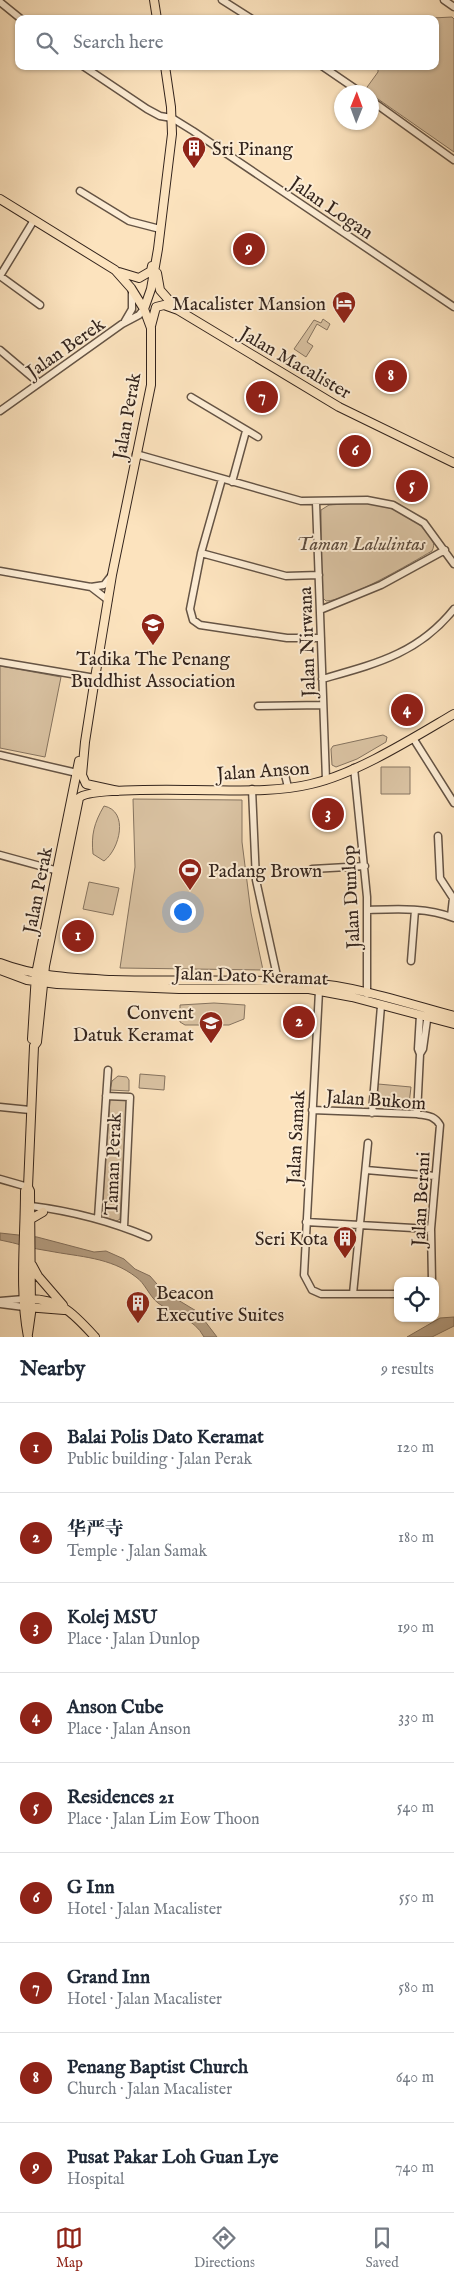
<!DOCTYPE html>
<meta charset="utf-8">
<style>
body{margin:0;font-family:"IM FELL English","Noto Serif SC",serif;background:#f2f2f3;color:#1f2937}
.controls{position:absolute;right:15px;bottom:15px;display:grid;overflow:hidden;border-radius:10px;box-shadow:0 1px 4px #0004}
.controls button{width:45px;height:45px;display:grid;place-items:center;padding:0;border:0;border-bottom:1px solid #e0e1e3;background:#fff;color:#1f2937;font:25px sans-serif}
.compass{position:absolute;left:334px;top:85px;width:45px;height:45px;border-radius:50%;background:#fff;box-shadow:0 1px 4px #0004;rotate:1deg}
.you{position:absolute;left:182px;top:911px;width:18px;height:18px;margin:-12px;border:4px solid #fff;border-radius:50%;background:#1a73e8;box-shadow:0 0 0 8px #1a73e833}
.badge{display:grid;place-items:center;width:32px;height:32px;border-radius:50%;background:#8f2418;color:#fff;font-size:16px;font-weight:700}
.pin{position:absolute;translate:-50% -50%;border:2px solid #fff;box-shadow:0 1px 5px #0006}
.list{margin:0;padding:0;list-style:none}
h2{display:flex;justify-content:space-between;align-items:center;height:65px;margin:0;padding:0 20px;font-size:21px}
h2 small{font-size:16px;font-weight:400;color:#747a83}
.list li{display:grid;grid-template-columns:32px 1fr auto;gap:15px;align-items:center;box-sizing:border-box;height:90px;padding:0 20px;border-top:1px solid #e0e1e3}
.list b{display:block;font-size:19px;white-space:nowrap}
.list p{margin:0;font-size:16px;white-space:nowrap;color:#747a83}
.list em{font-size:16px;font-style:normal;color:#747a83}
.icon{flex:none;width:28px;height:28px;fill:none;stroke:currentColor;stroke-width:2;stroke-linecap:round;stroke-linejoin:round}
.map{position:relative;flex:none;width:454px;height:1337px;overflow:hidden}
.search{position:absolute;background:#fff;box-shadow:0 1px 4px #0004;left:15px;right:15px;top:15px;height:55px;display:flex;align-items:center;gap:12px;box-sizing:border-box;padding:0 18px;border-radius:10px;color:#747a83;font-size:19px}
.sheet{height:875px;background:#fff}
nav{display:flex;justify-content:space-around;align-items:center;box-sizing:border-box;height:70px;border-top:1px solid #e0e1e3;background:#fff;font-size:14px;color:#747a83}
nav a{display:grid;justify-items:center;gap:2px}
nav .on{color:#8f2418}
.map>svg:first-child{display:block}
.green{fill:#dac3a3;stroke:#867460}
.water{fill:#b8a287;stroke:#83705d}
.lines{fill:none;stroke-linecap:round;stroke-linejoin:round}
.minor-casing{stroke:#655445;stroke-width:9}
.major-casing{stroke:#33241d;stroke-width:10}
.minor{stroke:#fdedd5;stroke-width:6}
.major{stroke:#fce3be;stroke-width:8}
.labels{text-anchor:middle;stroke-width:4;stroke-linejoin:round;paint-order:stroke}
.poi-label{font-size:19px;fill:#33241d;stroke:#fdedd5;text-anchor:start}
.street-label{font-size:19px;fill:#33241d;stroke:#fdedd5}
.park-label{font-size:19px;font-style:italic;fill:#5d4c3e;stroke:#fdedd5}
</style>
<div class="map">
<svg width="454" height="1337" viewBox="0 0 454 1337">
<rect width="100%" height="100%" fill="#fce3be"/>
<filter id="stains"><feTurbulence type="fractalNoise" baseFrequency=".004" numOctaves="4"/><feColorMatrix values="0 0 0 0 .2 0 0 0 0 .09 0 0 0 0 .02 0 0 0 .5 -.17"/></filter>
<radialGradient id="worn" r=".72"><stop offset=".6" stop-color="#630" stop-opacity="0"/><stop offset="1" stop-color="#630" stop-opacity=".3"/></radialGradient>
<!-- green -->
<path class="green" d="M 452,17 L 454,19 L 454,152 L 365,90 L 378,72 L 378,66 L 435,66 L 435,19 L 413,19 Z
M 323,319 L 330,324 L 327,330 L 317,324 L 307,342 L 313,346 L 306,357 L 294,349 L 314,320 L 321,323 Z
M 360,503 C 385,504 412,513 428,534 C 432,540 436,543 432,551 C 411,563 347,601 326,601 L 321,596 L 321,510 L 329,505 Z
M 0,666 L 61,677 L 45,757 L 0,748 Z
M 383,735 L 387,737 L 386,742 L 357,759 L 336,767 L 332,765 L 331,749 L 333,746 Z
M 381,767 L 410,767 L 410,794 L 381,794 Z
M 133,799 L 242,800 L 242,842 L 251,913 L 263,970 L 120,968 L 135,867 Z
M 104,806 C 129,811 120,849 104,861 L 93,854 C 91,835 94,823 104,806 Z
M 89,882 L 119,888 L 113,915 L 83,909 Z
M 214,1003 L 245,1005 L 244,1019 L 229,1025 L 185,1025 L 180,1022 L 180,1005 Z
M 140,1074 L 165,1076 L 164,1090 L 139,1088 Z
M 118,1076 L 127,1077 L 129,1080 L 129,1091 L 110,1090 L 112,1081 Z
M 378,1084 L 411,1087 L 409,1104 L 377,1101 Z
M 110,1099 L 124,1100 L 127,1102 L 120,1219 L 117,1221 L 104,1217 L 102,1210 Z"/>
<!-- water -->
<path class="water" d="M 0,1233 L 37,1237 L 94,1252 L 106,1251 L 124,1259 L 135,1269 L 150,1276 L 163,1291 L 198,1312 L 217,1337 L 204,1337 C 194,1318 174,1315 158,1303 C 149,1296 145,1283 136,1277 C 110,1257 80,1257 49,1251 C 32,1249 17,1243 0,1240 Z
M 454,1317 L 454,1326 L 432,1337 L 407,1337 L 440,1318 Z"/>
<g class="lines">
<!-- minor casing -->
<g class="minor-casing">
<path id="minor" d="M 222,0 L 252,19
M 444,0 L 454,7
M 0,2 L 21,19
M 83,66 L 147,109 L 160,116 L 172,118 L 193,131 L 454,307
M 322,66 L 360,92
M 372,101 L 454,160
M 80,191 L 129,221 L 160,229
M 0,276 L 34,220
M 0,276 L 40,305
M 125,321 L 132,309 L 132,291
M 0,350 L 39,383
M 191,397 L 258,437
M 0,411 L 122,324 L 139,315 L 144,309
M 136,454 L 301,501 L 367,500 L 393,505 L 424,523 L 454,564
M 222,479 L 201,553 L 190,609 L 193,620 L 200,625 L 287,638 L 321,638
M 232,482 L 246,431
M 316,502 L 326,780
M 201,553 L 286,576 L 319,575
M 0,571 L 91,587 L 104,585 L 111,576
M 91,587 L 108,600
M 320,610 L 381,585 L 445,550
M 0,662 L 95,678
M 322,679 C 375,664 418,654 454,609
M 258,706 L 323,705
M 413,738 L 454,803
M 0,755 L 77,773
M 354,768 L 367,897 L 367,994
M 284,771 L 288,787
M 252,789 L 256,880 L 279,985
M 438,836 L 440,878 L 453,898 L 451,916
M 0,855 L 62,872
M 312,869 L 365,866
M 367,910 C 396,909 427,907 454,918
M 411,961 L 415,910
M 319,991 L 304,1275 L 312,1290 L 321,1294 L 398,1294
M 420,1015 L 418,1049 L 420,1054
M 106,1096 L 130,1097 L 124,1227
M 0,1107 L 30,1110
M 312,1110 L 417,1114 C 427,1116 434,1115 440,1125 L 431,1229 L 432,1281
M 372,1113 L 381,1006
M 417,1114 L 420,1054 L 423,1049 L 428,1013
M 366,1170 L 435,1176
M 0,1179 L 28,1187
M 26,1208 L 31,1206 C 71,1211 110,1221 148,1237
M 98,1218 L 108,1070
M 306,1222 L 431,1229
M 353,1294 L 368,1143
M 0,1301 L 24,1299
M 0,1304 L 24,1307"/>
</g>
<!-- major casing -->
<g class="major-casing">
<path id="major" d="M 154,0 L 157,19
M 0,199 L 115,270 L 131,288 L 144,309 L 151,328 L 151,385 L 112,575 L 95,678 L 85,742 L 82,775 L 86,784 L 118,791
M 119,272 L 139,278 L 151,271 L 152,266
M 157,273 L 160,290 L 175,307
M 144,309 L 151,289 L 158,249 L 172,134 L 171,107 L 165,66
M 151,326 L 156,307 L 164,305 L 178,310 L 339,407 L 454,463
M 0,963 C 36,977 73,978 112,980 C 178,982 244,978 310,983 C 356,986 409,1004 454,1016
M 0,970 L 27,980 L 57,984 L 179,989 L 309,989 L 352,997 L 454,1024
M 32,1039 L 36,974 L 79,761
M 28,1187 L 30,1191 L 31,1313 L 28,1334
M 31,1219 L 43,1212
M 32,1265 L 38,1276 L 63,1305
M 26,1299 C 60,1298 73,1313 95,1337
M 26,1307 L 64,1310
M 28,1337 C 19,1290 25,1239 25,1191 L 28,1187 L 34,1046 L 37,1042 L 45,966 L 79,798 C 88,788 176,790 194,790 C 232,790 274,793 311,784 C 356,774 413,738 454,714"/>
</g>
<!-- minor -->
<use href="#minor" class="minor"/>
<!-- major -->
<use href="#major" class="major"/>
</g>
<!-- icons -->
<defs>
<g id="building-pin" transform="scale(1.25)"><path d="M0 17L-7.5 6A9.5 9.5 0 1 1 7.5 6Z" fill="#8f2418" stroke="#fdedd5"/><path d="M-4-6H4V6H1V3H-1V6H-4ZM-2.5-4.3h1.7v1.8h-1.7ZM.8-4.3h1.7v1.8H.8ZM-2.5-1h1.7V.8h-1.7ZM.8-1h1.7V.8H.8Z" fill="#fff"/></g>
<g id="hotel-pin" transform="scale(1.25)"><path d="M0 17L-7.5 6A9.5 9.5 0 1 1 7.5 6Z" fill="#8f2418" stroke="#fdedd5"/><path d="M-6-4.5h1.5V1H6V5H4.5V3h-9V5H-6ZM-4 0a1.8 1.8 0 1 1 3.6 0ZM.5 0V-2.5h3Q6-2.5 6 0Z" fill="#fff"/></g>
<g id="school-pin" transform="scale(1.25)"><path d="M0 17L-7.5 6A9.5 9.5 0 1 1 7.5 6Z" fill="#8f2418" stroke="#fdedd5"/><path d="M0-5L7-2L0 1L-7-2ZM-4 1L0 2.5L4 1V4Q0 6-4 4Z" fill="#fff"/></g>
<g id="stadium-pin" transform="scale(1.25)"><path d="M0 17L-7.5 6A9.5 9.5 0 1 1 7.5 6Z" fill="#8f2418" stroke="#fdedd5"/><path d="M0-5a6.5 5 0 1 0 0 10a6.5 5 0 1 0 0-10ZM-3.5-1.8h7v3.6h-7Z" fill="#fff"/></g>
</defs>
<g fill-rule="evenodd">
<use href="#building-pin" x="194" y="148"/>
<use href="#hotel-pin" x="344" y="303"/>
<use href="#school-pin" x="153" y="625"/>
<use href="#stadium-pin" x="190" y="870"/>
<use href="#school-pin" x="211" y="1023"/>
<use href="#building-pin" x="345" y="1238"/>
<use href="#building-pin" x="138" y="1303"/>
</g>
<g class="labels">
<!-- poi labels -->
<g class="poi-label">
<text x="212" y="155">Sri Pinang</text>
<text x="326" y="310" text-anchor="end">Macalister Mansion</text>
<text x="153" y="665" text-anchor="middle">Tadika The Penang<tspan x="153" dy="22">Buddhist Association</tspan></text>
<text x="208" y="877">Padang Brown</text>
<text x="194" y="1019" text-anchor="end">Convent<tspan x="194" dy="22">Datuk Keramat</tspan></text>
<text x="328" y="1245" text-anchor="end">Seri Kota</text>
<text x="156" y="1299">Beacon<tspan x="156" dy="22">Executive Suites</tspan></text>
</g>
<!-- street labels -->
<g class="street-label">
<text transform="translate(332 207) rotate(34)" y="7">Jalan Logan</text>
<text transform="translate(65 347) rotate(-35)" y="7">Jalan Berek</text>
<text transform="translate(296 362) rotate(30)" y="7">Jalan Macalister</text>
<text transform="translate(126 416) rotate(-80)" y="7">Jalan Perak</text>
<text transform="translate(306 642) rotate(-92)" y="7">Jalan Nirwana</text>
<text transform="translate(263 770) rotate(-4)" y="7">Jalan Anson</text>
<text transform="translate(37 890) rotate(-79)" y="7">Jalan Perak</text>
<text transform="translate(350 897) rotate(-93)" y="7">Jalan Dunlop</text>
<text transform="translate(251 975) rotate(2)" y="7">Jalan Dato Keramat</text>
<text transform="translate(376 1099) rotate(4)" y="7">Jalan Bukom</text>
<text transform="translate(295 1137) rotate(-87)" y="7">Jalan Samak</text>
<text transform="translate(112 1164) rotate(-88)" y="7">Taman Perak</text>
<text transform="translate(420 1199) rotate(-87)" y="7">Jalan Berani</text>
</g>
<!-- park labels -->
<g class="park-label">
<text x="361" y="550">Taman Lalulintas</text>
</g>
</g>
<rect width="100%" height="100%" filter="url(#stains)"/>
<rect width="100%" height="100%" fill="url(#worn)"/>
</svg>
<div class="controls">
<button><svg class="icon" aria-label="locate" viewBox="0 0 24 24"><circle cx="12" cy="12" r="6"/><path d="M12 2v4M12 18v4M2 12h4M18 12h4"/></svg></button>
</div>
<svg class="compass" viewBox="-18 -18 36 36"><path d="M0-13l5 13h-10z" fill="#e53935"/><path d="M0 13l5-13h-10z" fill="#747a83"/></svg>
<div class="you"></div>
<div class="pin badge" style="left:78px;top:936px">1</div>
<div class="pin badge" style="left:299px;top:1022px">2</div>
<div class="pin badge" style="left:328px;top:814px">3</div>
<div class="pin badge" style="left:407px;top:710px">4</div>
<div class="pin badge" style="left:412px;top:486px">5</div>
<div class="pin badge" style="left:355px;top:451px">6</div>
<div class="pin badge" style="left:262px;top:397px">7</div>
<div class="pin badge" style="left:391px;top:376px">8</div>
<div class="pin badge" style="left:249px;top:249px">9</div>
<div class="search"><svg class="icon" aria-label="search" viewBox="0 0 24 24"><circle cx="10" cy="10" r="6"/><path d="M15 15l6 6"/></svg>Search here</div>
</div>
<section class="sheet">
<h2>Nearby<small>9 results</small></h2>
<ul class="list">
<li><span class="badge">1</span><div><b>Balai Polis Dato Keramat</b><p>Public building · Jalan Perak</p></div><em>120 m</em></li>
<li><span class="badge">2</span><div><b>华严寺</b><p>Temple · Jalan Samak</p></div><em>180 m</em></li>
<li><span class="badge">3</span><div><b>Kolej MSU</b><p>Place · Jalan Dunlop</p></div><em>190 m</em></li>
<li><span class="badge">4</span><div><b>Anson Cube</b><p>Place · Jalan Anson</p></div><em>330 m</em></li>
<li><span class="badge">5</span><div><b>Residences 21</b><p>Place · Jalan Lim Eow Thoon</p></div><em>540 m</em></li>
<li><span class="badge">6</span><div><b>G Inn</b><p>Hotel · Jalan Macalister</p></div><em>550 m</em></li>
<li><span class="badge">7</span><div><b>Grand Inn</b><p>Hotel · Jalan Macalister</p></div><em>580 m</em></li>
<li><span class="badge">8</span><div><b>Penang Baptist Church</b><p>Church · Jalan Macalister</p></div><em>640 m</em></li>
<li><span class="badge">9</span><div><b>Pusat Pakar Loh Guan Lye</b><p>Hospital</p></div><em>740 m</em></li>
</ul>
</section>
<nav>
<a class="on"><svg class="icon" aria-label="map" viewBox="0 0 24 24"><path d="M3 6l6-2 6 2 6-2v14l-6 2-6-2-6 2zM9 4v14M15 6v14"/></svg>Map</a>
<a><svg class="icon" aria-label="directions" viewBox="0 0 24 24"><path d="M12 3l9 9-9 9-9-9zM9 14v-3h6M13 9l2 2-2 2"/></svg>Directions</a>
<a><svg class="icon" aria-label="saved" viewBox="0 0 24 24"><path d="M7 4h10v16l-5-4-5 4z"/></svg>Saved</a>
</nav>
